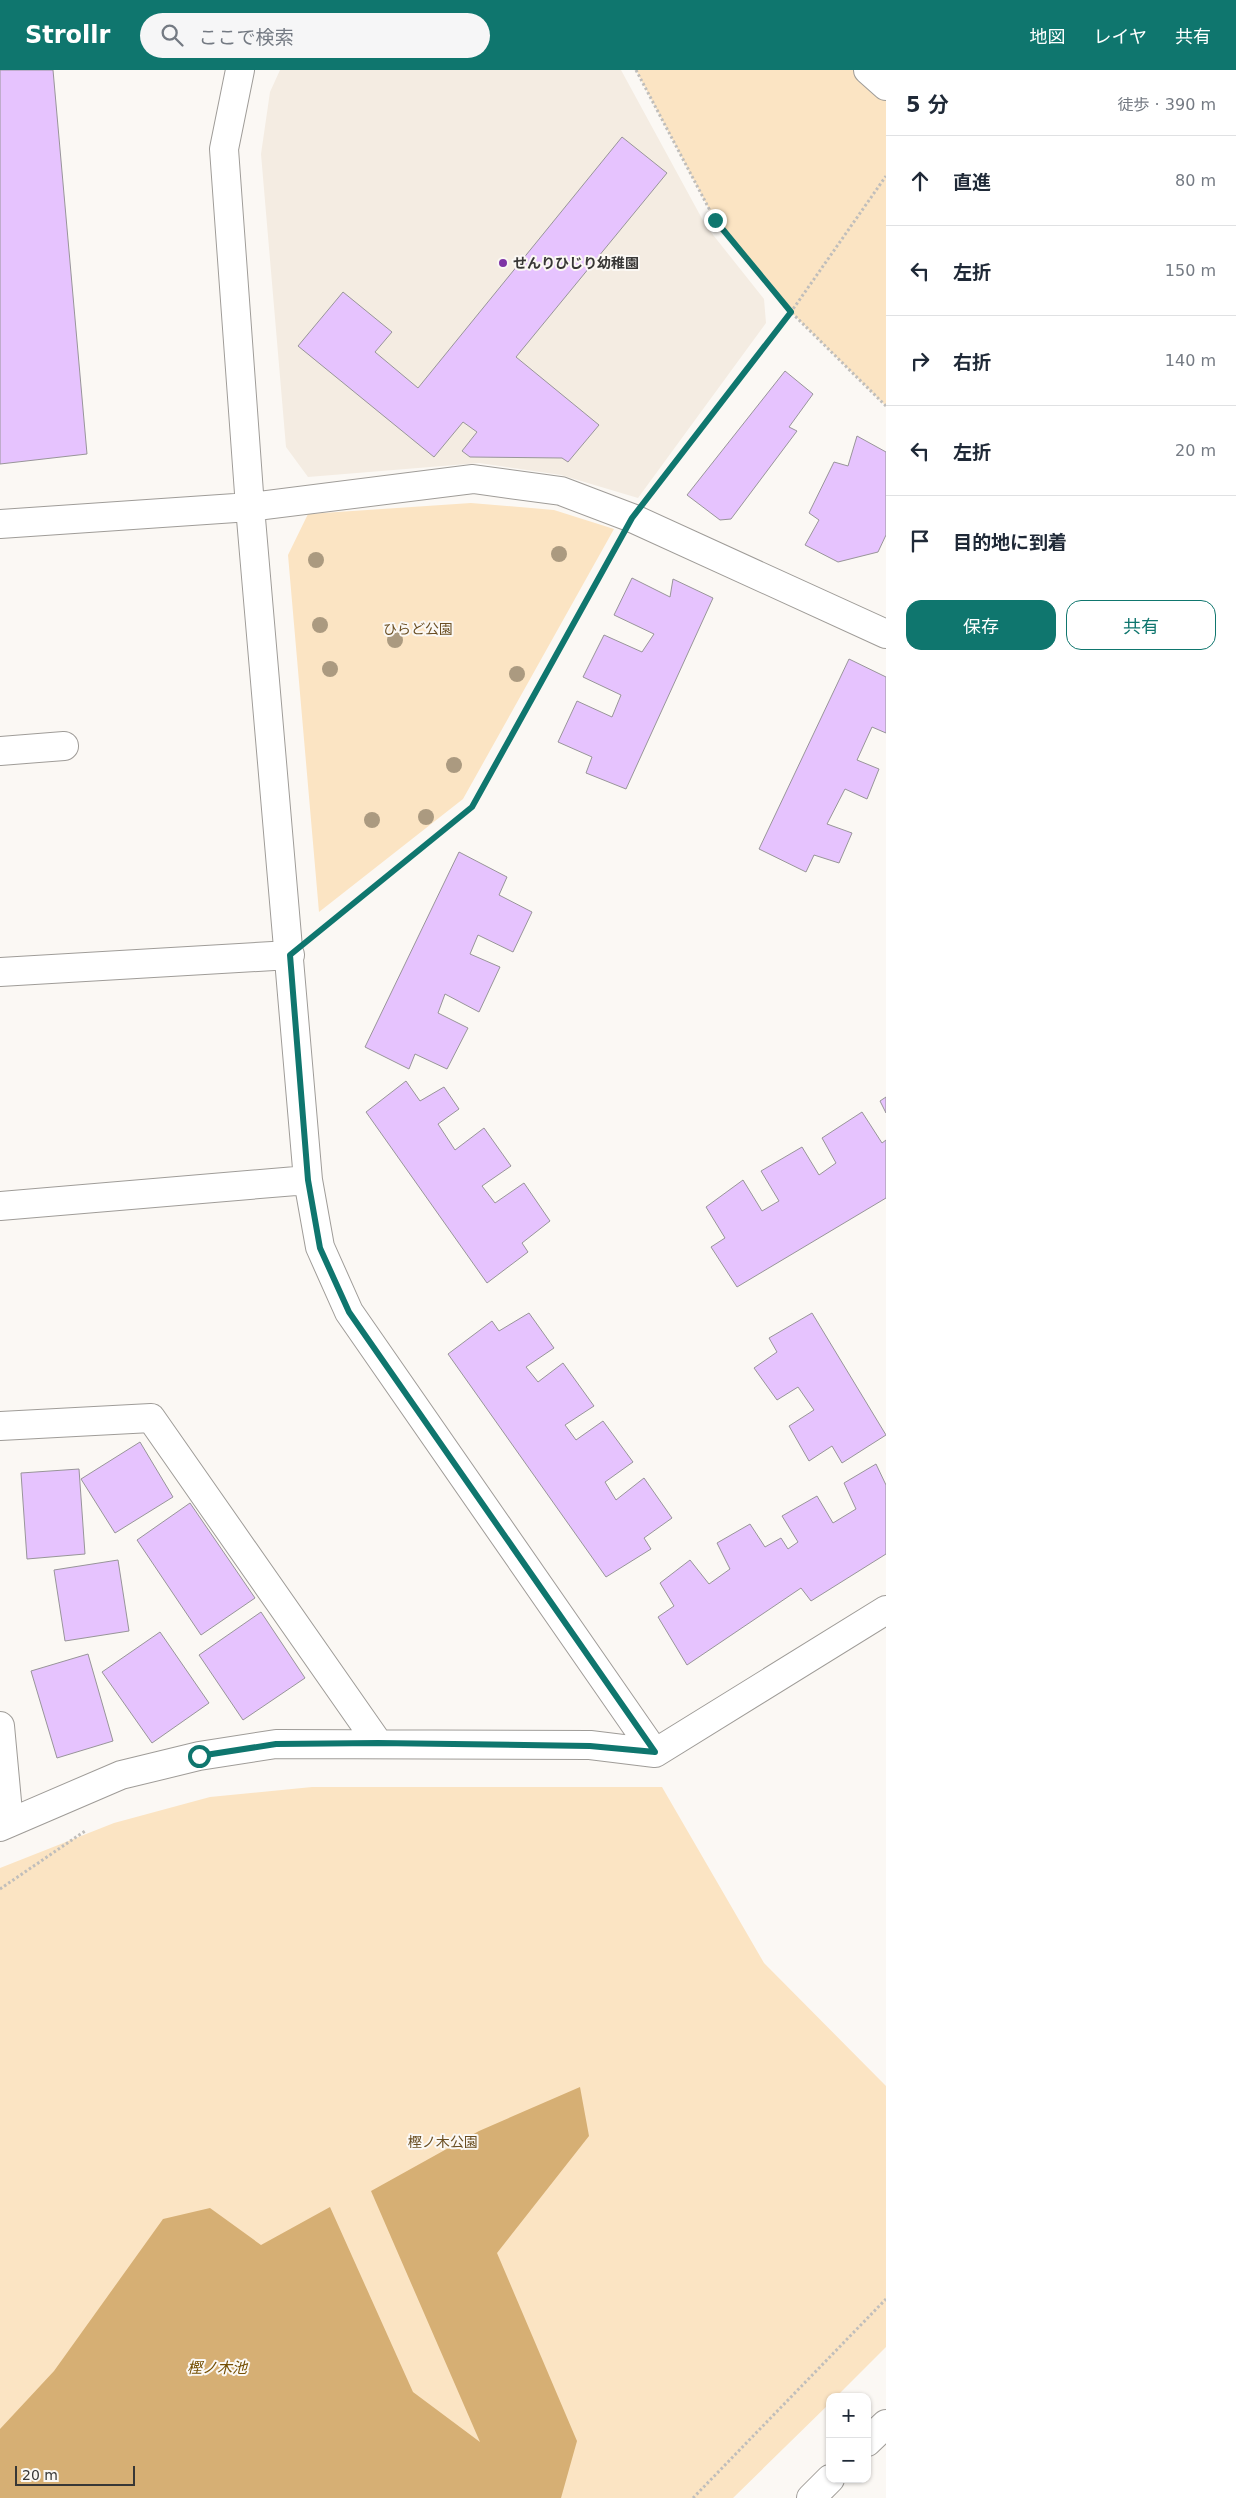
<!DOCTYPE html>
<html lang="ja">
<meta charset="utf-8">
<style>
body{margin:0;font-family:"DejaVu Sans","Noto Sans JP",sans-serif;background:#f6f6f7;color:#1f2937}
.controls{position:absolute;right:15px;bottom:15px;display:grid;overflow:hidden;border-radius:10px;box-shadow:0 1px 4px #0004}
.controls button{width:45px;height:45px;display:grid;place-items:center;padding:0;border:0;border-bottom:1px solid #e0e1e3;background:#fff;color:#1f2937;font:25px sans-serif}
.scale{position:absolute;left:15px;bottom:12px;width:120px;box-sizing:border-box;padding-left:5px;border:2px solid #383736;border-top:0;font-size:14px;line-height:18px;white-space:nowrap;color:#383736;-webkit-text-stroke:4px #fbf8f4;paint-order:stroke}
.stop{position:absolute;width:15px;height:15px;margin:-11px;border:4px solid #0f766e;border-radius:50%;background:#fff}
.stop.end{background:#0f766e;border-color:#fff;box-shadow:0 1px 5px #0008}
.list{margin:0;padding:0;list-style:none}
h2{display:flex;justify-content:space-between;align-items:center;height:65px;margin:0;padding:0 20px;font-size:21px}
h2 small{font-size:16px;font-weight:400;color:#747a83}
.list li{display:grid;grid-template-columns:32px 1fr auto;gap:15px;align-items:center;box-sizing:border-box;height:90px;padding:0 20px;border-top:1px solid #e0e1e3}
.list b{display:block;font-size:19px;white-space:nowrap}
.list em{font-size:16px;font-style:normal;color:#747a83}
.actions{display:flex;gap:10px;padding:15px 20px}
.actions a{flex:1;padding:11px 0;border:1px solid #0f766e;border-radius:15px;text-align:center;font-size:18px;color:#0f766e}
.actions .main{background:#0f766e;color:#fff}
.icon{flex:none;width:28px;height:28px;fill:none;stroke:currentColor;stroke-width:2;stroke-linecap:round;stroke-linejoin:round}
.map{position:relative;flex:none;width:886px;height:2428px;overflow:hidden}
header{display:flex;align-items:center;gap:30px;box-sizing:border-box;height:70px;padding:0 25px;background:#0f766e;color:#fff}
header strong{font-size:24px}
nav{display:flex;gap:28px;margin-inline-start:auto;font-size:18px}
.search{width:350px;height:45px;background:#f6f6f7;display:flex;align-items:center;gap:12px;box-sizing:border-box;padding:0 18px;border-radius:28px;color:#747a83;font-size:19px}
main{display:flex}
aside{flex:1;background:#fff}
.map>svg:first-child{display:block}
.built{fill:#f4ece2}
.green{fill:#fbe4c3}
.water{fill:#d6af74}
.building{fill:#e6c3fe;stroke:#989599}
.lines{fill:none;stroke-linecap:round;stroke-linejoin:round}
.minor-casing{stroke:#9f9c98;stroke-width:30}
.path{stroke:#c0bebb;stroke-width:3;stroke-dasharray:2.5 2.5;stroke-linecap:butt}
.minor{stroke:#fff;stroke-width:28}
.tree{fill:#ab9a80}
.route{stroke:#0f766e;stroke-width:6}
.poi-dot{fill:#7e34a6;stroke:#fbf8f4;stroke-width:2}
.labels{text-anchor:middle;stroke-width:4;stroke-linejoin:round;paint-order:stroke}
.poi-label{font-size:14px;font-weight:bold;fill:#383736;stroke:#fbf8f4;text-anchor:start}
.park-label{font-size:14px;fill:#6a4e22;stroke:#fbf8f4}
.water-label{font-size:15px;font-style:italic;fill:#754f03;stroke:#fbf8f4}
</style>
<header>
<strong>Strollr</strong>
<div class="search"><svg class="icon" aria-label="search" viewBox="0 0 24 24"><circle cx="10" cy="10" r="6"/><path d="M15 15l6 6"/></svg>ここで検索</div>
<nav><a>地図</a><a>レイヤ</a><a>共有</a></nav>
</header>
<main>
<div class="map">
<svg width="886" height="2428" viewBox="0 0 886 2428">
<rect width="100%" height="100%" fill="#fbf8f4"/>
<!-- built -->
<path class="built" d="M 280,0 L 621,0 L 706,156 L 764,229 L 766,253 L 638,428 L 561,405 L 479,393 L 308,407 L 286,377 L 261,84 L 270,22 Z"/>
<!-- green -->
<path class="green" d="M 636,0 L 868,0 L 886,16 L 886,336 L 791,242 L 715,150 Z
M 471,433 L 554,440 L 614,459 L 463,729 L 319,842 L 288,485 L 308,444 Z
M 312,1717 L 662,1717 L 764,1893 L 886,2016 L 886,2277 L 836,2327 L 830,2327 L 830,2333 L 733,2428 L 0,2428 L 0,1798 L 114,1753 L 210,1727 Z"/>
<!-- water -->
<path class="water" d="M 580,2017 L 589,2066 L 497,2183 L 577,2371 L 561,2428 L 0,2428 L 0,2359 L 54,2301 L 163,2149 L 210,2138 L 261,2175 L 330,2137 L 413,2322 L 480,2372 L 371,2121 L 479,2061 Z"/>
<!-- building -->
<path class="building" d="M 0,0 L 53,0 L 87,384 L 0,394 Z
M 622,67 L 667,103 L 516,287 L 599,355 L 568,392 L 562,388 L 470,387 L 462,381 L 477,362 L 463,352 L 434,387 L 298,276 L 343,222 L 392,262 L 375,282 L 418,318 Z
M 785,301 L 813,324 L 789,357 L 797,361 L 731,449 L 720,450 L 687,425 Z
M 857,366 L 886,382 L 886,465 L 878,482 L 838,492 L 805,475 L 819,450 L 809,443 L 834,392 L 848,396 Z
M 632,508 L 670,527 L 673,509 L 713,528 L 626,719 L 586,703 L 592,687 L 558,672 L 577,631 L 612,647 L 621,625 L 583,607 L 604,565 L 642,582 L 654,564 L 614,545 Z
M 849,589 L 886,607 L 886,663 L 872,657 L 857,690 L 879,699 L 867,729 L 845,719 L 827,754 L 852,763 L 839,793 L 814,785 L 806,802 L 759,779 Z
M 459,782 L 507,807 L 499,825 L 532,842 L 513,882 L 478,865 L 470,884 L 500,897 L 479,942 L 445,924 L 438,943 L 468,958 L 447,999 L 415,984 L 409,999 L 365,977 Z
M 406,1011 L 420,1031 L 444,1017 L 459,1039 L 438,1054 L 455,1080 L 484,1058 L 511,1096 L 482,1116 L 495,1133 L 524,1113 L 550,1151 L 522,1173 L 528,1182 L 487,1213 L 366,1042 Z
M 886,1027 L 886,1043 L 880,1031 Z
M 862,1042 L 882,1073 L 886,1070 L 886,1128 L 737,1217 L 711,1177 L 725,1168 L 706,1137 L 743,1110 L 762,1141 L 779,1131 L 761,1101 L 802,1077 L 819,1105 L 836,1093 L 822,1068 Z
M 529,1243 L 554,1278 L 526,1297 L 538,1312 L 563,1293 L 594,1336 L 565,1355 L 576,1370 L 603,1351 L 633,1392 L 605,1412 L 616,1430 L 644,1408 L 672,1448 L 644,1468 L 651,1479 L 606,1507 L 448,1284 L 492,1251 L 499,1261 Z
M 812,1243 L 886,1365 L 842,1393 L 832,1376 L 809,1391 L 789,1356 L 814,1340 L 798,1317 L 777,1330 L 754,1298 L 777,1282 L 769,1268 Z
M 140,1372 L 173,1427 L 115,1463 L 81,1409 Z
M 876,1394 L 886,1415 L 886,1484 L 811,1531 L 801,1518 L 687,1595 L 658,1547 L 674,1536 L 660,1513 L 690,1490 L 709,1514 L 730,1499 L 717,1473 L 750,1454 L 765,1477 L 781,1468 L 788,1479 L 798,1472 L 782,1446 L 817,1426 L 833,1453 L 856,1439 L 844,1413 Z
M 79,1399 L 85,1484 L 27,1489 L 21,1403 Z
M 190,1433 L 255,1528 L 201,1565 L 137,1470 Z
M 118,1490 L 129,1561 L 65,1571 L 54,1500 Z
M 261,1542 L 305,1608 L 243,1650 L 199,1585 Z
M 160,1562 L 209,1633 L 152,1673 L 102,1602 Z
M 88,1584 L 113,1671 L 57,1688 L 31,1601 Z"/>
<g class="lines">
<!-- minor casing -->
<g class="minor-casing">
<path id="minor" d="M 868,0 L 886,16
M 0,454 L 250,437 L 473,409 L 561,421 L 632,448 L 886,564
M 0,681 L 64,676
M 0,902 L 290,885
M 0,1136 L 308,1110
M 0,1356 L 151,1348 L 378,1673
M 0,1656 L 9,1753
M 655,1683 L 886,1540
M 0,1757 L 121,1705 L 199,1686 L 276,1674 L 590,1675 L 655,1683 L 349,1242 L 320,1177 L 308,1110 L 250,437 L 224,79 L 240,0
M 867,2372 L 886,2354
M 811,2428 L 830,2409"/>
</g>
<!-- path -->
<path class="path" d="M 636,0 L 715,150 L 791,242 L 886,336
M 653,421 L 791,242 L 886,106
M 322,858 L 472,737 L 616,479
M 0,1819 L 85,1761
M 693,2428 L 886,2229"/>
<!-- minor -->
<use href="#minor" class="minor"/>
</g>
<!-- trees -->
<g class="tree">
<circle cx="559" cy="484" r="8"/>
<circle cx="316" cy="490" r="8"/>
<circle cx="320" cy="555" r="8"/>
<circle cx="395" cy="570" r="8"/>
<circle cx="330" cy="599" r="8"/>
<circle cx="517" cy="604" r="8"/>
<circle cx="454" cy="695" r="8"/>
<circle cx="426" cy="747" r="8"/>
<circle cx="372" cy="750" r="8"/>
</g>
<g class="lines">
<!-- route -->
<path class="route" d="M 199,1686 L 276,1674 L 378,1673 L 590,1676 L 655,1682 L 349,1242 L 320,1178 L 308,1110 L 290,885 L 472,737 L 632,448 L 791,242 L 715,150"/>
</g>
<!-- markers -->
<circle class="poi-dot" cx="503" cy="193" r="5"/>
<g class="labels">
<!-- poi labels -->
<g class="poi-label">
<text x="513" y="198">せんりひじり幼稚園</text>
</g>
<!-- park labels -->
<g class="park-label">
<text x="418" y="564">ひらど公園</text>
<text x="443" y="2077">樫ノ木公園</text>
</g>
<!-- water labels -->
<g class="water-label">
<text x="217" y="2303">樫ノ木池</text>
</g>
</g>
</svg>
<div class="controls">
<button>+</button>
<button>−</button>
</div>
<div class="scale">20 m</div>
<div class="stop" style="left:199px;top:1686px"></div>
<div class="stop end" style="left:715px;top:150px"></div>
</div>
<aside>
<h2>5 分<small>徒歩 · 390 m</small></h2>
<ul class="list">
<li><svg class="icon" aria-label="ahead" viewBox="0 0 24 24"><path d="M12 20V5M6 11l6-6 6 6"/></svg><div><b>直進</b></div><em>80 m</em></li>
<li><svg class="icon" aria-label="left" viewBox="0 0 24 24"><path d="M17 20v-9H6M10 6l-5 5 5 5"/></svg><div><b>左折</b></div><em>150 m</em></li>
<li><svg class="icon" aria-label="right" viewBox="0 0 24 24"><path d="M7 20v-9h11M14 6l5 5-5 5"/></svg><div><b>右折</b></div><em>140 m</em></li>
<li><svg class="icon" aria-label="left" viewBox="0 0 24 24"><path d="M17 20v-9H6M10 6l-5 5 5 5"/></svg><div><b>左折</b></div><em>20 m</em></li>
<li><svg class="icon" aria-label="arrive" viewBox="0 0 24 24"><path d="M6 21V4h12l-3 4 3 4H6"/></svg><div><b>目的地に到着</b></div></li>
</ul>
<div class="actions"><a class="main">保存</a><a>共有</a></div>
</aside>
</main>
